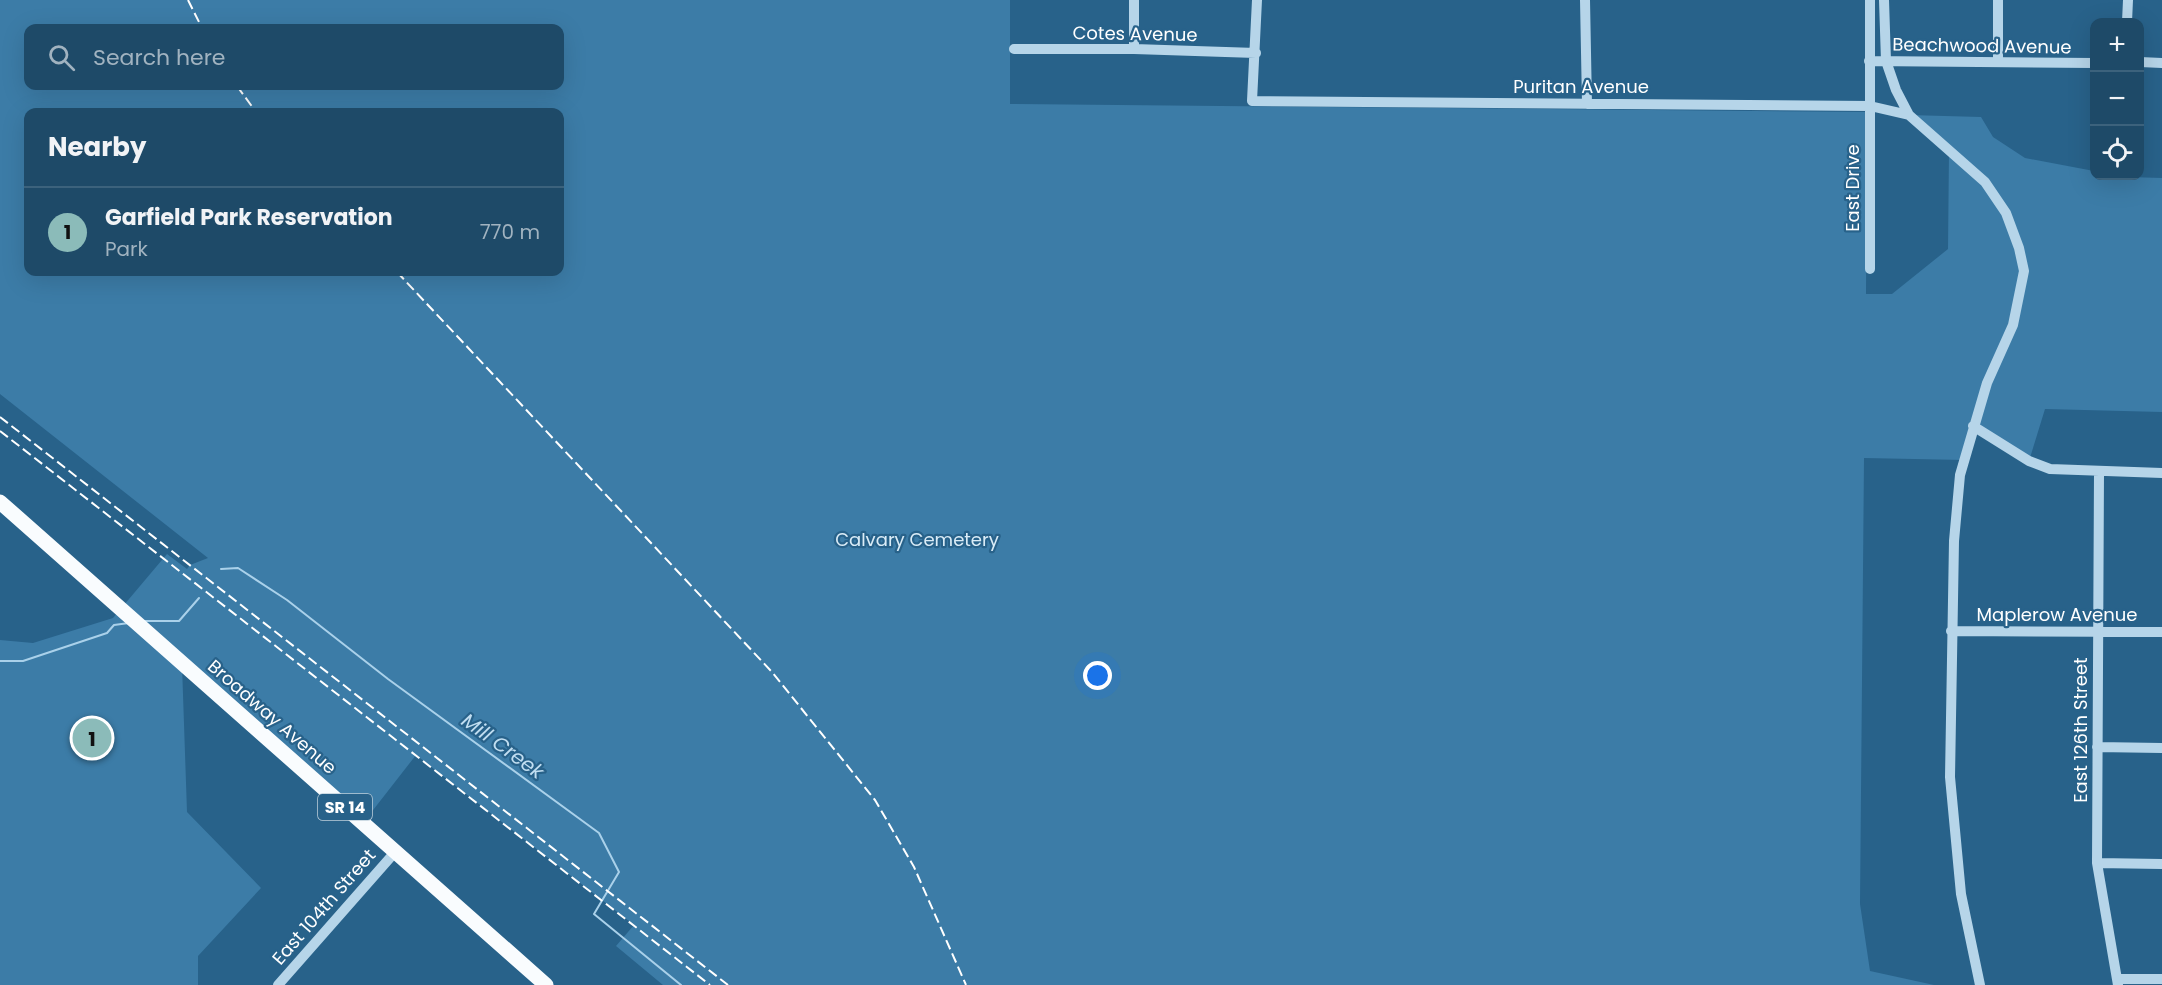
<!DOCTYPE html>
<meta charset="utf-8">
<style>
body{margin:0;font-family:Poppins,sans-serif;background:#26516e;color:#f1f3f6}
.controls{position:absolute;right:18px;top:18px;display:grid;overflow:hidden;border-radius:12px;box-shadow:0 6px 24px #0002}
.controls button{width:54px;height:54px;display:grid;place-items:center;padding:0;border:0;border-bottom:2px solid #3c627c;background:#1e4a68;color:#f1f3f6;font:30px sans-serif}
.you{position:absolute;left:1098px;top:676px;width:21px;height:21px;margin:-15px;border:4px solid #fff;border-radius:50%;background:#1a73e8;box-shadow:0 0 0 9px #1a73e833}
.badge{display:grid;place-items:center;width:39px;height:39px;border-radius:50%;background:#8bbbb9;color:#111;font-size:20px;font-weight:700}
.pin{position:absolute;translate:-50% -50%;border:3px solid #fff;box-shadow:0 2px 6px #0006}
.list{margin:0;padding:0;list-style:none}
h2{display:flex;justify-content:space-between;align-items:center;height:78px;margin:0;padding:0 24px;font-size:26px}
h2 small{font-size:20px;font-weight:400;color:#a1b3c0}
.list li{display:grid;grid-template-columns:39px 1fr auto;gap:18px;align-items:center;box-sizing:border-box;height:90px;padding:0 24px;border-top:2px solid #3c627c}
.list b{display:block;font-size:22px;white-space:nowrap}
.list p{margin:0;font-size:20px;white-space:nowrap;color:#a1b3c0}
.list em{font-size:20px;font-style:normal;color:#a1b3c0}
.icon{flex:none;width:33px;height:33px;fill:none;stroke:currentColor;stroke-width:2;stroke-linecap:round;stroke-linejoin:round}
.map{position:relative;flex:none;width:2162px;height:985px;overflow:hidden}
.search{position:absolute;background:#1e4a68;box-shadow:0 6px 24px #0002;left:24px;top:24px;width:540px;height:66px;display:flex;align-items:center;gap:15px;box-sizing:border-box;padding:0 21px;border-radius:12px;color:#a1b3c0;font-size:22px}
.panel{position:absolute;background:#1e4a68;box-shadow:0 6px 24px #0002;left:24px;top:108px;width:540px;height:168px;border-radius:12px}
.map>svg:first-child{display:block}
.green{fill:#3c7ca7;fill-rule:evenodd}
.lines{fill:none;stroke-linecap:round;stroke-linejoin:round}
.stream{stroke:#aad1ea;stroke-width:2}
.minor{stroke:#b6d5e9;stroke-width:10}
.major{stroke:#f9fcfe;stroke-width:15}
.rail{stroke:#fff;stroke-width:2;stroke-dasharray:10 4.5;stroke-linecap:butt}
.labels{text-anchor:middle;stroke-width:4.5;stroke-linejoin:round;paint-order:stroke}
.shield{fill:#28628a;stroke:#bed0dc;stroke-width:1.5}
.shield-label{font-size:16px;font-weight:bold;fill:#fff}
.street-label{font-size:18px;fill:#fff;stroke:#28628a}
.park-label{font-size:18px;fill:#daecf7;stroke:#28628a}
.water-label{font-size:20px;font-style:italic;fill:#c1def1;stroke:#28628a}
</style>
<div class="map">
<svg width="2162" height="985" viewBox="0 0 2162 985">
<rect width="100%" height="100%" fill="#28628a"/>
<!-- green -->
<path class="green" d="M 0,0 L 1010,0 L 1010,104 L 1867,112 L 1866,294 L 1892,294 L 1948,249 L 1949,150 L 1909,115 L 1981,117 L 1993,137 L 2025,158 L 2094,171 L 2094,176 L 2162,178 L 2162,412 L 2045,409 L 2029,461 L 1974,426 L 1964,460 L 1864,458 L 1860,904 L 1870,971 L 1934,985 L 663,985 L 616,946 L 634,925 L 416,755 L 363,823 L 182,665 L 187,812 L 261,888 L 198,956 L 198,985 L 0,985 L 0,640 L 33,643 L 113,618 L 167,554 L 187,569 L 190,565 L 208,558 L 0,394 ZM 28,28 L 560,28 L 560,86 L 28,86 ZM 28,112 L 560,112 L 560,272 L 28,272 Z"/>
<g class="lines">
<!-- stream -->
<path class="stream" d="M 221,569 L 238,568 L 287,600 L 388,679 L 599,833 L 619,872 L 594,914 L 681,985
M 143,621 L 179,621 L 199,598
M 0,661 L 23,661 L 107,633 L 114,625 L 129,623"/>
<!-- minor -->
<path class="minor" d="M 1257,0 L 1252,101 L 1870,106 L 1909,115
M 1585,0 L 1587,104
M 1870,0 L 1870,269
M 1884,0 L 1886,61 L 1896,90 L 1909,115 L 1985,182 L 2006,213 L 2019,248 L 2024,271 L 2013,325 L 1987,383 L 1960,475 L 1954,541 L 1950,777 L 1961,894 L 1980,985
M 2127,22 L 2128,0
M 1014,49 L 1134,49 L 1256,53
M 1134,49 L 1134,0
M 1869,61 L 2094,63
M 1998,62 L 1998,0
M 2140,62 L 2162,63
M 1973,426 L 2029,461 L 2050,469 L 2162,473
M 2099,473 L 2097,863 L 2118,985
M 1951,631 L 2162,632
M 2097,747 L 2162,748
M 2097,863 L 2162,864
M 2117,979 L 2162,979
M 278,985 L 396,851"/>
<!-- major -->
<path class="major" d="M 0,502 L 546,985"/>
<!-- rail -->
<path class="rail" d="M 188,0 L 202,28
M 237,86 L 256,112
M 397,272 L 772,672 L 875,800 L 914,867 L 966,985
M 0,417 L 728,985
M 0,431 L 710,985"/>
</g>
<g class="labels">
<!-- shield labels -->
<rect class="shield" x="318" y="794" width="54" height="26" rx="4.5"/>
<g class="shield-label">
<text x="345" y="813">SR 14</text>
</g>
<!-- street labels -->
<g class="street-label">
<text transform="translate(1135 34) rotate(1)" y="6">Cotes Avenue</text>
<text transform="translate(1982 46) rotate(1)" y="6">Beachwood Avenue</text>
<text x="1581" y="93">Puritan Avenue</text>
<text transform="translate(1853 188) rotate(-90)" y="6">East Drive</text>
<text x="2057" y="621">Maplerow Avenue</text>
<text transform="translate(272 717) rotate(41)" y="6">Broadway Avenue</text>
<text transform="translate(2081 730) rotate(-90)" y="6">East 126th Street</text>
<text transform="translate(324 907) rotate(-49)" y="6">East 104th Street</text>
</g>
<!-- park labels -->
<g class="park-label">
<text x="917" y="546">Calvary Cemetery</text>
</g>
<!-- water labels -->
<g class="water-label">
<text transform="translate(503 746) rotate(36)" y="7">Mill Creek</text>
</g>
</g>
</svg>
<div class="controls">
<button>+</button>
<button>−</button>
<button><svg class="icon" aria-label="locate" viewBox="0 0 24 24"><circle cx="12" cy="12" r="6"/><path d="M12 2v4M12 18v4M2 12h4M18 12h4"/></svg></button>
</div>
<div class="you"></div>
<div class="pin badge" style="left:92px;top:738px">1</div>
<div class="search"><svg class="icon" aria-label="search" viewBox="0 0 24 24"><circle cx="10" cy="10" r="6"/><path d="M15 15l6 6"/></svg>Search here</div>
<section class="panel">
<h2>Nearby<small></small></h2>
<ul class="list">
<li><span class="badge">1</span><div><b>Garfield Park Reservation</b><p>Park</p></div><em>770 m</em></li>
</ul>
</section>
</div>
